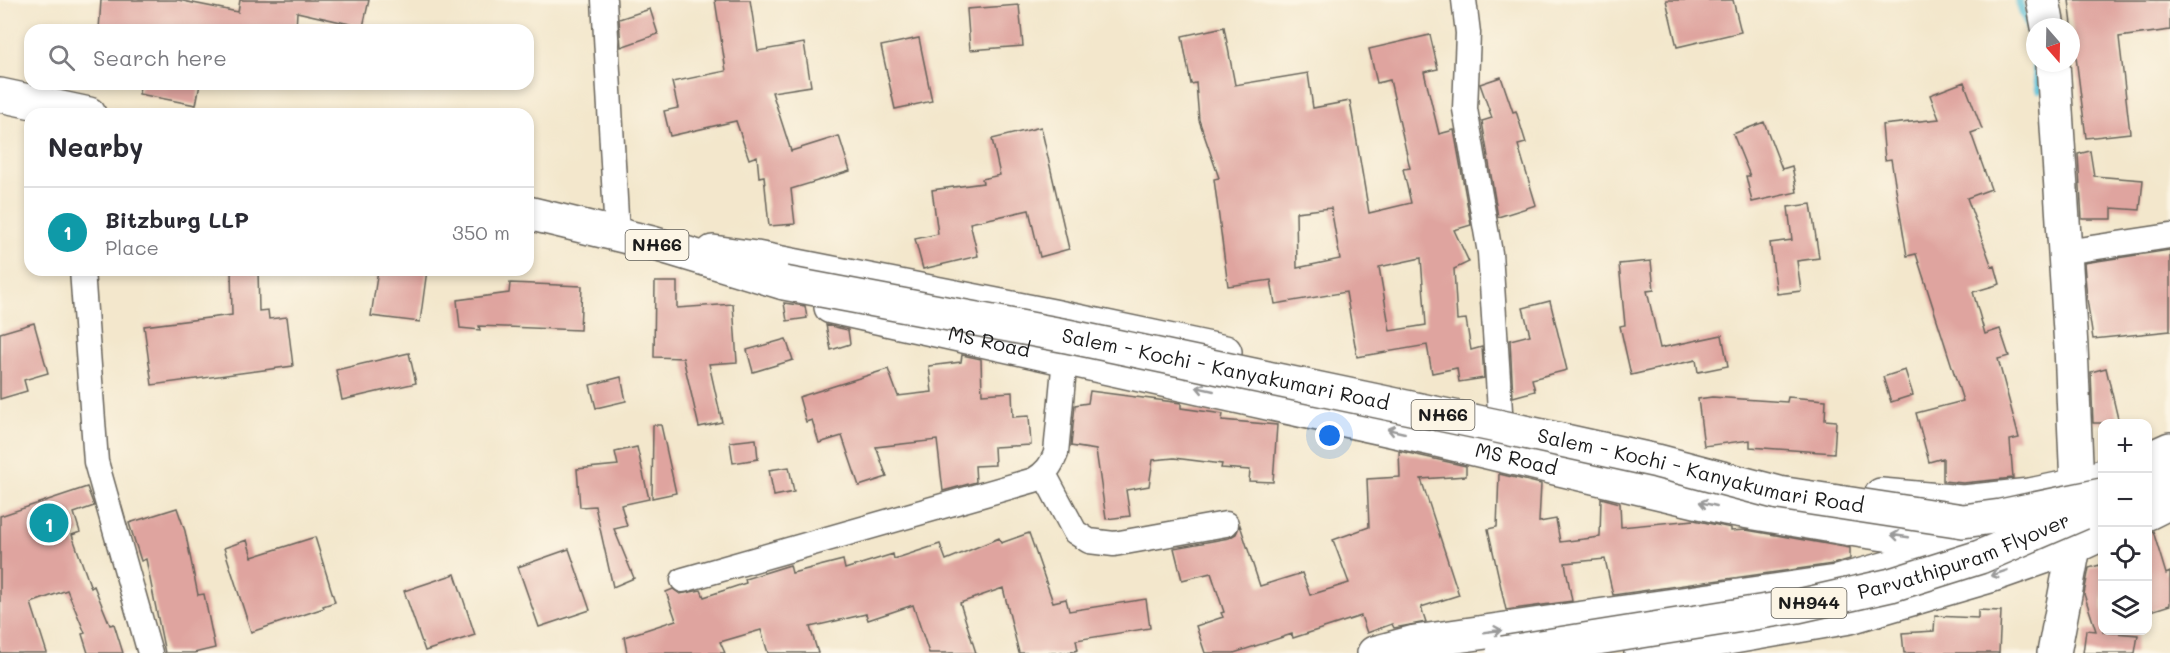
<!DOCTYPE html>
<meta charset="utf-8">
<style>
body{margin:0;font-family:Mali,sans-serif;background:#f2f2f3;color:#2b2b33}
.controls{position:absolute;right:18px;bottom:18px;display:grid;overflow:hidden;border-radius:12px;box-shadow:0 3px 9px #0003}
.controls button{width:54px;height:54px;display:grid;place-items:center;padding:0;border:0;border-bottom:2px solid #e1e1e2;background:#fff;color:#2b2b33;font:30px sans-serif}
.compass{position:absolute;left:2026px;top:18px;width:54px;height:54px;border-radius:50%;background:#fff;box-shadow:0 3px 9px #0003;rotate:160deg}
.you{position:absolute;left:1330px;top:436px;width:21px;height:21px;margin:-15px;border:4px solid #fff;border-radius:50%;background:#1a73e8;box-shadow:0 0 0 9px #1a73e833}
.badge{display:grid;place-items:center;width:39px;height:39px;border-radius:50%;background:#111827;color:#fff;font-size:20px;font-weight:700}
.pin{position:absolute;translate:-50% -50%;border:3px solid #fff;box-shadow:0 2px 6px #0006}
.list{margin:0;padding:0;list-style:none}
h2{display:flex;justify-content:space-between;align-items:center;height:78px;margin:0;padding:0 24px;font-size:26px}
h2 small{font-size:20px;font-weight:400;color:#7c7c81}
.list li{display:grid;grid-template-columns:39px 1fr auto;gap:18px;align-items:center;box-sizing:border-box;height:90px;padding:0 24px;border-top:2px solid #e1e1e2}
.list b{display:block;font-size:22px;white-space:nowrap}
.list p{margin:0;font-size:20px;white-space:nowrap;color:#7c7c81}
.list em{font-size:20px;font-style:normal;color:#7c7c81}
.icon{flex:none;width:33px;height:33px;fill:none;stroke:currentColor;stroke-width:2;stroke-linecap:round;stroke-linejoin:round}
.map{position:relative;flex:none;width:2170px;height:653px;overflow:hidden}
.search{position:absolute;background:#fff;box-shadow:0 3px 9px #0003;left:24px;top:24px;width:510px;height:66px;display:flex;align-items:center;gap:15px;box-sizing:border-box;padding:0 21px;border-radius:18px;color:#7c7c81;font-size:22px}
.panel{position:absolute;background:#fff;box-shadow:0 3px 9px #0003;left:24px;top:108px;width:510px;height:168px;border-radius:18px}
.map>svg:first-child{display:block}
.lines{fill:none;stroke-linecap:round;stroke-linejoin:round}
.stream{stroke:#5bc1d9;stroke-width:8}
.building{fill:#dfa49f;fill-rule:evenodd}
.street-casing{stroke:#67635a;stroke-width:27}
.secondary-casing{stroke:#67635a;stroke-width:36}
.highway-casing{stroke:#67635a;stroke-width:36}
.street{stroke:#fff;stroke-width:24}
.secondary{stroke:#fff;stroke-width:33}
.highway{stroke:#fff;stroke-width:33}
.highway-bridge-casing{stroke:#67635a;stroke-width:36;stroke-linecap:butt}
.highway-bridge{stroke:#fff;stroke-width:33}
.oneway{stroke:#999}
.labels{text-anchor:middle;stroke-width:4.5;stroke-linejoin:round;paint-order:stroke}
.shield{fill:#fcf5e5;stroke:#5f5d58;stroke-width:1.5}
.shield-label{font-size:18px;font-weight:bold;fill:#1c1c1c}
.street-label{font-size:20px;fill:#1c1c1c;stroke:#fcf5e5}
</style>
<div class="map">
<svg width="2170" height="653" viewBox="0 0 2170 653">
<rect width="100%" height="100%" fill="#fcf5e5"/>
<filter id="ink" filterUnits="userSpaceOnUse"><feTurbulence type="fractalNoise" baseFrequency=".0167" numOctaves="2"/><feDisplacementMap in="SourceGraphic" scale="12" xChannelSelector="R" yChannelSelector="G"/><feConvolveMatrix kernelMatrix="1 2 1 2 8 2 1 2 1" color-interpolation-filters="sRGB"/></filter>
<filter id="wash" filterUnits="userSpaceOnUse"><feTurbulence type="fractalNoise" baseFrequency=".008" numOctaves="4" result="noise"/><feDisplacementMap in="SourceGraphic" scale="24" xChannelSelector="R" yChannelSelector="G"/><feGaussianBlur stdDeviation="1.35" result="paint"/><feColorMatrix in="noise" values="0 0 0 0 0 0 0 0 0 0 0 0 0 0 0 0 0 1.4 0 .05"/><feComposite in="paint" operator="in"/></filter>
<g filter="url(#wash)">
<rect width="100%" height="100%" fill="#f3e7cc"/>
<g class="lines">
<!-- stream -->
<path class="stream" d="M 2018,0 L 2032,36 L 2035,61
M 2035,63 L 2039,90"/>
</g>
<g id="blocks">
<!-- building -->
<path class="building" d="M 101,0 L 178,0 L 238,12 L 240,0 L 369,0 L 363,27 L 297,12 L 296,30 L 99,30 Z
M 715,0 L 750,0 L 758,51 L 804,43 L 811,86 L 772,92 L 791,151 L 839,136 L 850,171 L 791,189 L 795,224 L 769,226 L 764,176 L 759,177 L 757,156 L 749,159 L 736,121 L 670,136 L 664,111 L 678,108 L 672,82 L 726,71 Z
M 1666,0 L 1733,0 L 1741,32 L 1677,47 Z
M 2069,0 L 2170,0 L 2170,30 L 2119,37 L 2130,133 L 2086,138 Z
M 1019,5 L 1023,46 L 970,50 L 967,9 Z
M 650,9 L 658,34 L 621,47 L 619,19 Z
M 1224,27 L 1235,85 L 1308,73 L 1313,108 L 1350,101 L 1369,213 L 1411,203 L 1403,169 L 1410,168 L 1390,80 L 1377,83 L 1369,49 L 1430,35 L 1438,69 L 1424,72 L 1439,134 L 1454,130 L 1471,225 L 1454,230 L 1469,262 L 1454,269 L 1457,320 L 1466,319 L 1471,350 L 1482,347 L 1484,378 L 1459,382 L 1457,368 L 1432,373 L 1427,345 L 1357,357 L 1346,292 L 1275,304 L 1271,280 L 1228,286 L 1214,179 L 1219,178 L 1199,120 L 1196,83 L 1191,84 L 1182,36 ZM 1331,208 L 1340,259 L 1297,268 L 1296,212 ZM 1421,258 L 1426,325 L 1390,331 L 1379,267 Z
M 919,38 L 932,101 L 895,109 L 881,46 Z
M 1501,77 L 1513,112 L 1516,111 L 1526,143 L 1518,145 L 1536,205 L 1498,217 L 1482,121 L 1492,118 L 1480,84 Z
M 1964,82 L 1982,129 L 1971,133 L 1991,189 L 1967,198 L 1992,267 L 1995,266 L 2000,284 L 1973,292 L 1985,334 L 2000,329 L 2009,356 L 1998,359 L 2019,438 L 2010,440 L 2013,478 L 1963,483 L 1943,481 L 1943,458 L 1929,462 L 1916,413 L 1963,401 L 1916,254 L 1907,256 L 1891,159 L 1885,160 L 1882,125 L 1939,119 L 1930,95 Z
M 140,84 L 200,84 L 196,105 L 139,94 Z
M 1764,122 L 1782,169 L 1792,166 L 1797,192 L 1752,202 L 1746,176 L 1750,176 L 1733,134 Z
M 1041,127 L 1069,249 L 1040,257 L 1029,210 L 970,223 L 978,256 L 923,269 L 915,239 L 938,234 L 932,190 L 983,183 L 982,179 L 1000,175 L 992,139 Z
M 2090,151 L 2094,176 L 2143,180 L 2140,210 L 2112,208 L 2112,219 L 2082,219 L 2078,154 Z
M 1811,204 L 1819,258 L 1797,261 L 1801,291 L 1777,294 L 1770,243 L 1792,240 L 1788,207 Z
M 2170,250 L 2170,331 L 2093,339 L 2087,299 L 2084,263 Z
M 1651,261 L 1654,290 L 1647,291 L 1660,348 L 1722,335 L 1728,366 L 1698,372 L 1696,360 L 1631,375 L 1620,326 L 1625,325 L 1619,264 Z
M 231,270 L 258,270 L 259,311 L 268,310 L 269,319 L 287,317 L 293,366 L 152,385 L 144,326 L 232,315 Z
M 378,270 L 427,270 L 420,322 L 371,316 Z
M 655,282 L 677,282 L 677,308 L 733,304 L 737,362 L 709,364 L 722,422 L 699,427 L 683,358 L 654,357 Z
M 510,283 L 582,286 L 580,330 L 479,326 L 480,330 L 460,328 L 457,300 L 509,293 Z
M 1550,301 L 1567,370 L 1532,379 L 1535,391 L 1513,397 L 1510,340 L 1530,335 L 1523,308 Z
M 784,303 L 805,306 L 807,318 L 787,321 Z
M 34,323 L 48,373 L 24,380 L 27,391 L 0,399 L 0,333 Z
M 826,325 L 848,330 L 850,344 L 831,350 Z
M 786,339 L 793,360 L 753,372 L 747,350 Z
M 409,353 L 416,383 L 342,400 L 336,370 Z
M 962,355 L 981,359 L 982,394 L 1012,392 L 1013,417 L 1029,416 L 1031,445 L 994,447 L 995,465 L 975,466 L 976,482 L 943,491 L 937,440 L 876,447 L 887,477 L 859,486 L 842,436 L 819,443 L 812,420 L 806,422 L 799,397 L 888,369 L 898,396 L 932,392 L 929,366 L 961,362 Z
M 2106,368 L 2119,423 L 2093,423 L 2091,372 Z
M 1905,370 L 1913,395 L 1891,402 L 1883,377 Z
M 621,377 L 626,401 L 596,408 L 590,385 Z
M 1090,391 L 1181,403 L 1181,408 L 1223,414 L 1222,420 L 1277,425 L 1273,482 L 1249,481 L 1250,470 L 1221,468 L 1222,464 L 1174,458 L 1153,460 L 1149,486 L 1126,490 L 1130,516 L 1106,519 L 1096,450 L 1071,446 L 1075,405 L 1088,403 Z
M 1712,397 L 1787,402 L 1788,397 L 1826,400 L 1825,420 L 1836,421 L 1834,453 L 1750,447 L 1750,440 L 1704,446 L 1698,399 Z
M 653,425 L 661,425 L 676,493 L 652,498 Z
M 756,439 L 758,459 L 733,463 L 730,442 Z
M 637,447 L 649,499 L 621,505 L 627,526 L 614,529 L 634,578 L 613,587 L 595,506 L 580,507 L 577,469 L 618,465 L 615,452 Z
M 1399,451 L 1466,466 L 1466,476 L 1421,479 L 1459,595 L 1421,607 L 1426,622 L 1394,628 L 1392,624 L 1367,633 L 1361,616 L 1293,638 L 1292,634 L 1234,653 L 1205,653 L 1196,626 L 1223,617 L 1221,613 L 1224,612 L 1211,573 L 1182,580 L 1174,548 L 1229,538 L 1236,534 L 1240,525 L 1260,586 L 1302,573 L 1310,595 L 1349,583 L 1333,540 L 1369,527 L 1367,479 L 1400,477 Z
M 789,467 L 794,492 L 774,496 L 769,470 Z
M 1499,474 L 1541,484 L 1539,522 L 1556,519 L 1560,542 L 1600,537 L 1601,498 L 1620,503 L 1621,527 L 1694,520 L 1731,528 L 1731,531 L 1746,530 L 1850,548 L 1850,559 L 1833,564 L 1613,595 L 1605,559 L 1565,563 L 1572,601 L 1506,610 L 1488,529 L 1497,527 Z
M 87,487 L 94,506 L 74,513 L 80,532 L 72,535 L 91,588 L 94,586 L 110,625 L 114,624 L 123,653 L 88,653 L 82,634 L 85,633 L 67,590 L 31,603 L 47,653 L 0,653 L 0,516 Z
M 177,508 L 185,531 L 198,595 L 204,594 L 215,648 L 194,653 L 165,653 L 146,559 L 141,561 L 129,523 Z
M 2153,531 L 2166,574 L 2170,572 L 2170,605 L 2148,612 L 2148,532 Z
M 1029,533 L 1053,602 L 1066,599 L 1069,611 L 1146,599 L 1150,628 L 1076,640 L 1078,650 L 1068,653 L 1019,653 L 1003,588 L 960,603 L 976,653 L 929,653 L 913,605 L 868,620 L 866,614 L 810,627 L 818,653 L 768,653 L 761,630 L 720,642 L 725,653 L 627,653 L 624,637 L 676,620 L 666,592 L 673,589 L 680,594 L 701,590 L 704,597 L 746,583 L 745,579 L 790,565 L 792,573 L 843,560 L 845,569 L 893,554 L 894,559 L 940,544 L 946,560 L 999,538 L 1001,543 Z
M 315,537 L 335,602 L 323,606 L 324,608 L 251,632 L 224,548 L 247,540 L 252,557 Z
M 569,549 L 590,610 L 539,627 L 518,567 Z
M 2103,564 L 2103,632 L 2138,635 L 2135,653 L 2083,653 L 2086,630 L 2096,631 L 2084,594 L 2089,568 Z
M 455,574 L 475,635 L 425,651 L 404,591 Z
M 1978,610 L 2001,611 L 1999,653 L 1904,653 L 1902,633 L 1934,631 L 1935,616 L 1978,618 Z"/>
</g>
</g>
<g filter="url(#ink)">
<use href="#blocks" fill-opacity="0" stroke="#67635a" stroke-width="1.5"/>
<g class="lines">
<!-- street casing -->
<g class="street-casing">
<path id="street" d="M 604,0 L 617,235
M 1464,0 L 1468,33 L 1465,109 L 1490,253 L 1500,411
M 2065,252 L 2170,236
M 82,270 L 96,462 L 150,653
M 1044,474 L 1075,532 L 1089,541 L 1114,544 L 1226,524
M 683,580 L 1034,480 C 1046,473 1051,466 1056,453 L 1065,358"/>
</g>
<!-- secondary casing -->
<g class="secondary-casing">
<g id="secondary">
<path d="M 2043,0 L 2048,27"/>
<path d="M 2053,63 L 2071,347 L 2077,485 L 2074,547 L 2054,653"/>
<path d="M 713,252 L 756,258 L 1053,316 L 1225,352"/>
<path id="s1" d="M 831,307 L 1436,440 L 1725,508 L 1863,531 L 1935,541 L 2019,549 L 2074,547 L 2102,534"/>
<path d="M 2148,459 L 2170,449"/>
<path d="M 1881,495 L 1963,502 L 2030,495 L 2077,485 L 2102,476"/>
<path d="M 2148,513 L 2170,502"/>
<path d="M 1374,653 L 1415,642 L 1837,582 L 1945,552"/>
<path d="M 1641,653 L 1850,617 L 1990,576 L 2047,556"/>
</g>
</g>
<!-- highway casing -->
<g class="highway-casing">
<path id="highway" d="M 0,95 L 89,114
M 528,213 L 652,243 L 784,283
M 2148,483 L 2170,472"/>
</g>
<!-- street -->
<use href="#street" class="street"/>
<!-- secondary -->
<use href="#secondary" class="secondary"/>
<!-- highway -->
<use href="#highway" class="highway"/>
<!-- highway-bridge casing -->
<g class="highway-bridge-casing">
<g id="highway-bridge">
<path id="s2" d="M 784,283 L 1067,336 L 1497,426 L 1657,461 L 1779,493 L 1963,521 L 2001,516 L 2102,495"/>
<path id="s3" d="M 1503,653 L 1798,606 L 1891,585 L 1980,557 L 2082,513"/>
</g>
</g>
<!-- highway-bridge -->
<use href="#highway-bridge" class="highway-bridge"/>
</g>
<!-- one-way arrows -->
<defs><path id="oneway-shaft" d="M-6 0H5M1.5-3L5.5 0L1.5 3" fill="none" stroke-width="1.6" stroke-linecap="round" stroke-linejoin="round" transform="scale(1.5)"/></defs>
<g class="oneway">
<use href="#oneway-shaft" transform="translate(1205 389) rotate(-167)"/>
<use href="#oneway-shaft" transform="translate(1396 431) rotate(-167)"/>
<use href="#oneway-shaft" transform="translate(1708 504) rotate(-167)"/>
<use href="#oneway-shaft" transform="translate(1900 536) rotate(-172)"/>
<use href="#oneway-shaft" transform="translate(1999 573) rotate(161)"/>
<use href="#oneway-shaft" transform="translate(1493 631) rotate(-8)"/>
</g>
</g>
<g class="labels">
<!-- shield labels -->
<g class="shield">
<rect x="625.5" y="230" width="63" height="30" rx="4.5"/>
<rect x="1411.5" y="400" width="63" height="30" rx="4.5"/>
<rect x="1771.5" y="588" width="75" height="30" rx="4.5"/>
</g>
<g class="shield-label">
<text x="657" y="251">NH66</text>
<text x="1443" y="421">NH66</text>
<text x="1809" y="609">NH944</text>
</g>
<!-- street labels -->
<g class="street-label">
<text dy="7" stroke="none"><textPath href="#s1" startOffset="162">MS Road</textPath></text>
<text dy="7" stroke="none"><textPath href="#s2" startOffset="450">Salem - Kochi - Kanyakumari Road</textPath></text>
<text dy="7" stroke="none"><textPath href="#s1" startOffset="702">MS Road</textPath></text>
<text dy="7" stroke="none"><textPath href="#s2" startOffset="936">Salem - Kochi - Kanyakumari Road</textPath></text>
<text dy="7" stroke="none"><textPath href="#s3" startOffset="472">Parvathipuram Flyover</textPath></text>
</g>
</g>
</svg>
<div class="controls">
<button>+</button>
<button>−</button>
<button><svg class="icon" aria-label="locate" viewBox="0 0 24 24"><circle cx="12" cy="12" r="6"/><path d="M12 2v4M12 18v4M2 12h4M18 12h4"/></svg></button>
<button><svg class="icon" aria-label="layers" viewBox="0 0 24 24"><path d="M12 4l9 5-9 5-9-5zM3 14l9 5 9-5"/></svg></button>
</div>
<svg class="compass" viewBox="-18 -18 36 36"><path d="M0-13l5 13h-10z" fill="#e53935"/><path d="M0 13l5-13h-10z" fill="#7c7c81"/></svg>
<div class="you"></div>
<div class="pin badge" style="left:49px;top:523px;background:#0f9aa8">1</div>
<div class="search"><svg class="icon" aria-label="search" viewBox="0 0 24 24"><circle cx="10" cy="10" r="6"/><path d="M15 15l6 6"/></svg>Search here</div>
<section class="panel">
<h2>Nearby<small></small></h2>
<ul class="list">
<li><span class="badge" style="background:#0f9aa8">1</span><div><b>Bitzburg LLP</b><p>Place</p></div><em>350 m</em></li>
</ul>
</section>
</div>
